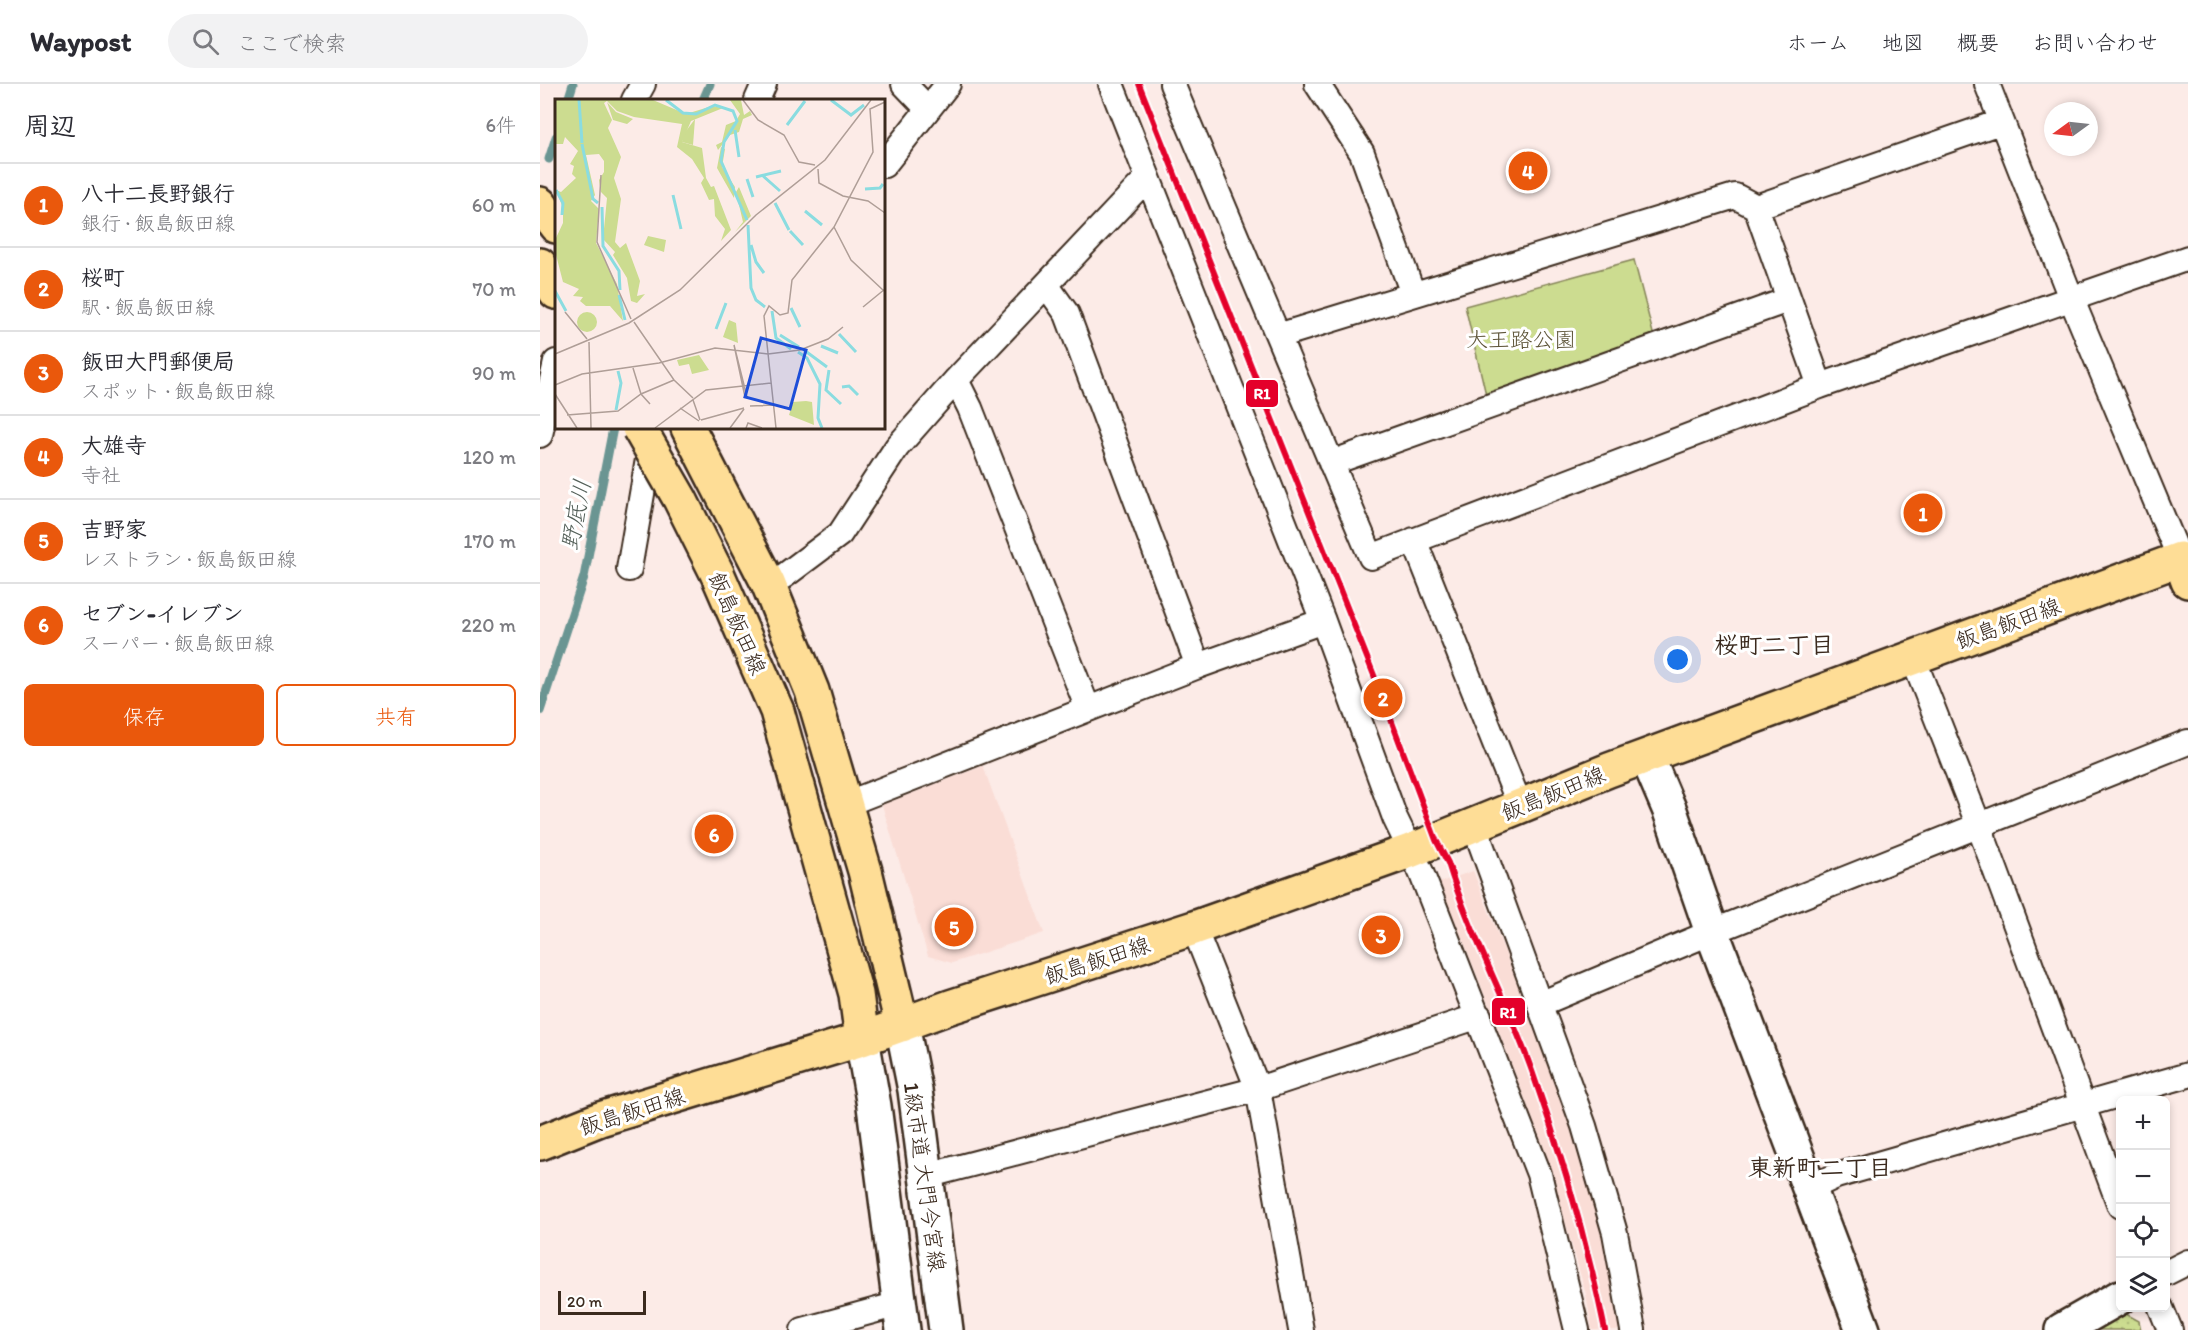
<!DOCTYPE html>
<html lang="ja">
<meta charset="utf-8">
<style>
body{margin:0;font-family:Itim,"Klee One",sans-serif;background:#f2f2f3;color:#2b2b33}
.controls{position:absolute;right:18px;bottom:18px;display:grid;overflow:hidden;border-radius:9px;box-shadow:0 3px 9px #0003}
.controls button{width:54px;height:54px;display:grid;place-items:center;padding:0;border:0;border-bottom:2px solid #e1e1e2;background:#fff;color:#2b2b33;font:30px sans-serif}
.compass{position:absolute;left:1504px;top:18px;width:54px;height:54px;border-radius:50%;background:#fff;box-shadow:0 3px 9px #0003;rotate:255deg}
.scale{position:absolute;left:18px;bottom:15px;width:88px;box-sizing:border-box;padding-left:6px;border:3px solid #3b2a1e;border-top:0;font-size:16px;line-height:21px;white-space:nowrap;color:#3b2a1e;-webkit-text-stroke:4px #fff;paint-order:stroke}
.you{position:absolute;left:1138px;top:576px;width:21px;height:21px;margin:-15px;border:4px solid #fff;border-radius:50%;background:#1a73e8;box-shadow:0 0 0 9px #1a73e833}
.badge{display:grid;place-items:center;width:39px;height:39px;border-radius:50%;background:#ea580c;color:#fff;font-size:20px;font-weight:700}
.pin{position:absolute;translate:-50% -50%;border:3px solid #fff;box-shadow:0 2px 6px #0006}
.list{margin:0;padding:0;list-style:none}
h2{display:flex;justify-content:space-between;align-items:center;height:78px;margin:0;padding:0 24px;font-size:26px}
h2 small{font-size:20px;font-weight:400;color:#7c7c81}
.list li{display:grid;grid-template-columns:39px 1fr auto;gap:18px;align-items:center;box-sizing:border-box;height:84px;padding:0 24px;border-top:2px solid #e1e1e2}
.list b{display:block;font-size:22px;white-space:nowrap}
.list p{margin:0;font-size:20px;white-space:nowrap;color:#7c7c81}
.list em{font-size:20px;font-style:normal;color:#7c7c81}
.actions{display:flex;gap:12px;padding:18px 24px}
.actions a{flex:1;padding:14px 0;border:2px solid #ea580c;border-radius:9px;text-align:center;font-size:21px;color:#ea580c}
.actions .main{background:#ea580c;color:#fff}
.icon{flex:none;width:33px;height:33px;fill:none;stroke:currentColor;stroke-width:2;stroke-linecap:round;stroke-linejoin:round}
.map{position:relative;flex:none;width:1648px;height:1246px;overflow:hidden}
header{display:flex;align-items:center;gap:36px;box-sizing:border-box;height:84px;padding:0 30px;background:#fff;border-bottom:2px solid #e1e1e2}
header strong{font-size:28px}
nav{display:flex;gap:33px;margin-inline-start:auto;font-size:21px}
.search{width:420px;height:54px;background:#f2f2f3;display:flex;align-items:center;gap:15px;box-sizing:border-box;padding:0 21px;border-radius:33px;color:#7c7c81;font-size:22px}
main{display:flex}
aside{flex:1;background:#fff}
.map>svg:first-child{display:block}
.built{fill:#faddd6}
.grass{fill:url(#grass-dots);stroke:#848357;stroke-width:1.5}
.park{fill:#ccdc90;stroke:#848357;stroke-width:1.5}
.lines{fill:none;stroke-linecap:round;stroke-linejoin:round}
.stream{stroke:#6a9592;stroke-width:9}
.street-casing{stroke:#3b2a1e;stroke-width:28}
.secondary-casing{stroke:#3b2a1e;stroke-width:38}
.primary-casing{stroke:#3b2a1e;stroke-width:38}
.street{stroke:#fff;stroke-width:24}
.secondary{stroke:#fff;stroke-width:33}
.primary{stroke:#fedd96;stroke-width:33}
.primary-bridge-casing{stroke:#3b2a1e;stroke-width:38;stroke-linecap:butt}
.primary-bridge{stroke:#fedd96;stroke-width:33}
.rail-1-casing{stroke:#fff;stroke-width:10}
.rail-1{stroke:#e4002b;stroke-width:6}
.labels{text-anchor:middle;stroke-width:6;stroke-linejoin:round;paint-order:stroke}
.park-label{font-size:22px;fill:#5f563a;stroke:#fff}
.street-label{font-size:22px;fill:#3b2a1e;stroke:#fff}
.water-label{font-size:24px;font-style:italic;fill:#535f58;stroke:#fff}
.neighbourhood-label{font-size:24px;font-weight:bold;fill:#3b2a1e;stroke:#fff}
.inset-river{fill:none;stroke:#8adce0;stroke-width:3}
.inset-road{fill:none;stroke:#af9e97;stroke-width:1.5}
.view{fill:#1d4ed8;fill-opacity:0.15;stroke:#1d4ed8;stroke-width:3}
.inset-edge{fill:none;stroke:#3b2a1e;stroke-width:3}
.line-badge{stroke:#fff;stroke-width:2}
.badge-label{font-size:16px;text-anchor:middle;font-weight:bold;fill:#fff}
</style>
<header>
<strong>Waypost</strong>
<div class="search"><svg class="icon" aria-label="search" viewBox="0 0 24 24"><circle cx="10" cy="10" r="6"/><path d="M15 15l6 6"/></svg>ここで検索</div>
<nav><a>ホーム</a><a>地図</a><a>概要</a><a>お問い合わせ</a></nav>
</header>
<main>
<aside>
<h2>周辺<small>6件</small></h2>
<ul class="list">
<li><span class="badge">1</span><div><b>八十二長野銀行</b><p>銀行 · 飯島飯田線</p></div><em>60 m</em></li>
<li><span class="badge">2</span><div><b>桜町</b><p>駅 · 飯島飯田線</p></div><em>70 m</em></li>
<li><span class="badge">3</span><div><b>飯田大門郵便局</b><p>スポット · 飯島飯田線</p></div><em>90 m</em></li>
<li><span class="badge">4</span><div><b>大雄寺</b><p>寺社</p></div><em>120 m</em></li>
<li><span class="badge">5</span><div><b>吉野家</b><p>レストラン · 飯島飯田線</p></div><em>170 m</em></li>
<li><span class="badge">6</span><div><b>セブン-イレブン</b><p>スーパー · 飯島飯田線</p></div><em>220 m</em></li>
</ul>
<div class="actions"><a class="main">保存</a><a>共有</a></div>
</aside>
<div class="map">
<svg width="1648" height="1246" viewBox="0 0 1648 1246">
<defs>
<pattern id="grass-dots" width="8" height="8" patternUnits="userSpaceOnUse" patternTransform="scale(1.5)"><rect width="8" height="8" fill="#ccdc90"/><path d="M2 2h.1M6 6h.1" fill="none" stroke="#b0bd7c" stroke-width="1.8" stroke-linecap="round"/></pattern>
</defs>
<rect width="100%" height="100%" fill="#fcebe7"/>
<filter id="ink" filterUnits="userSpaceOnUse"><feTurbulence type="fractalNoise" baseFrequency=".0167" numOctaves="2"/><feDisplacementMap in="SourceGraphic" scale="12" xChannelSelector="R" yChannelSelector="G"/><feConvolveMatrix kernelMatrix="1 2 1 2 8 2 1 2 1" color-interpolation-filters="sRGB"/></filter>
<g filter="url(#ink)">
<!-- built -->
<path class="built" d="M 443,682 L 504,849 L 412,879 L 388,872 L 342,721 Z
M 933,787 L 1012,988 L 1047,1095 L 1063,1153 L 1081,1246 L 1052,1246 L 1046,1210 L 1005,1067 L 922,853 L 898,799 Z"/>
<!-- grass -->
<path class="grass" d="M 1586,1230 L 1599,1237 L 1601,1246 L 1549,1246 Z"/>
<!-- park -->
<path class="park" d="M 1094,176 L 1115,257 L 947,315 L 925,222 Z"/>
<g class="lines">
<!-- stream -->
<path class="stream" d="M 28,16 L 33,0
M 163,16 L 170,0
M 9,75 L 16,53
M 0,627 L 44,493 L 73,344"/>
<!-- street casing -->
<g class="street-casing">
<path id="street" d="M 364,0 L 388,25
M 571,0 L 783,537 L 855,734 L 881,788 L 999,1090 L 1037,1246
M 632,0 L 831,473 L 1280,302 L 1648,174
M 777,0 L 822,69 L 873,210
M 1447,0 L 1531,214 L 1640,475
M 94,16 L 103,0
M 217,16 L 224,0
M 344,81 L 408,0
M 1216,123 L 1280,302
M 507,202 L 527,230 L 658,582
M 738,252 L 1195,112 L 1216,123 L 1460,38
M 416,296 L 430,324 L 548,625
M 0,351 L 16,278
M 791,379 L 1248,216
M 874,456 L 980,722
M 89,485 L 111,358
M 228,499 L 244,492 L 300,450 L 357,363 L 416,296 L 607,94
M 1373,574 L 1439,742 L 1580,1122
M 306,720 L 658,582 L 783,537
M 934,741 L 1044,1042 L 1075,1149 L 1093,1246
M 654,844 L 718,1005 L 761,1246
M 1000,920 L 1172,848 L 1648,658
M 386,1092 L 718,1005 L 939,932
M 1268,1105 L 1296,1092 L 1648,991
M 1626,1189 L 1648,1178
M 1621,1224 L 1630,1246
M 263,1246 L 359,1220"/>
</g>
<!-- secondary casing -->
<g class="secondary-casing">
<path id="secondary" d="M 1107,673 L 1130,727 L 1172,848 L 1323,1246
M 362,941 L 375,1006 L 406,1246
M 322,955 L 334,1022 L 363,1246
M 1522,1246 L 1580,1213"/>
</g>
<!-- primary casing -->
<g class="primary-casing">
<path id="primary" d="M 0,120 L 16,142
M 0,181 L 16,208
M 148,344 L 228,499 L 272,607 L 325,787 L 362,941
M 177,489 L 237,627 L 316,910 L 322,955
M 0,1059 L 60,1035 L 322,955 L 410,923 L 654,844 L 870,767 L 1069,686 L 1640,475 L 1648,497"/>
</g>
<!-- street -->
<use href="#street" class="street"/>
<!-- secondary -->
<use href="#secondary" class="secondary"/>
<!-- primary -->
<use href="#primary" class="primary"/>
<!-- primary-bridge casing -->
<g class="primary-bridge-casing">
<path id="primary-bridge" d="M 99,344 L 140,415 L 177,489"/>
</g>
<!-- primary-bridge -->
<use href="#primary-bridge" class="primary-bridge"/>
<!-- rail-1 casing -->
<g class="rail-1-casing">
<path id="rail-1" d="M 599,0 L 843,614 L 896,756 L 908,779 C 930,850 967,917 992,987 C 1022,1071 1047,1158 1065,1246"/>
</g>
<!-- rail-1 -->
<use href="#rail-1" class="rail-1"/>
</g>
</g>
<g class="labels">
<!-- park labels -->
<g class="park-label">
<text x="981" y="263">大王路公園</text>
</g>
<!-- street labels -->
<g class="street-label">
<text transform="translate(198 539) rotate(66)" y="8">飯島飯田線</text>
<text transform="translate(1468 539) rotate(-20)" y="8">飯島飯田線</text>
<text transform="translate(1013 709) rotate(-22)" y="8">飯島飯田線</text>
<text transform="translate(557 876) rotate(-18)" y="8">飯島飯田線</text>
<text transform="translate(92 1027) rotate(-18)" y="8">飯島飯田線</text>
<text transform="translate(385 1093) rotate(82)" y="8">1級市道 大門今宮線</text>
</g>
<!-- water labels -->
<g class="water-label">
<text transform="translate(36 431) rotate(-79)" y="8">野底川</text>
</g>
<!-- neighbourhood labels -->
<g class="neighbourhood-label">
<text x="1234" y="569">桜町二丁目</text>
<text x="1280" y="1092">東新町二丁目</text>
</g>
</g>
<!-- overview -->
<g transform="translate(15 15)">
<rect width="330" height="330" fill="#fcebe7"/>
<path d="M 140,20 L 138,46 L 127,43 L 128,36 Z" fill="#ccdc90"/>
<path d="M 0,1 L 98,1 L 131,15 L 157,7 L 168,9 L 136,22 L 127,43 L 147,49 L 151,79 L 156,88 L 159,87 L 176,131 L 166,142 L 170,130 L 160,117 L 159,100 L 154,101 L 146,84 L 149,79 L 137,60 L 122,48 L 127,25 L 79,18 L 62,12 L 52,2 L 49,4 L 57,21 L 53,29 L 66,58 L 59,79 L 66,100 L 60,143 L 65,149 L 71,144 L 85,182 L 82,197 L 90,195 L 82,204 L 76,202 L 72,179 L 58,156 L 60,153 L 48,140 L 52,99 L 46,93 L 44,81 L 49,73 L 49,62 L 44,55 L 31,56 L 40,96 L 36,102 L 44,110 L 41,144 L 62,185 L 68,222 L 55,207 L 31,207 L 25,202 L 28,198 L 18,197 L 24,190 L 8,183 L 0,152 L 1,139 L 8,124 L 8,109 L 1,91 L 6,93 L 21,79 L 17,75 L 19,67 L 15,65 L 23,52 L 10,38 L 8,45 L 0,45 ZM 175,1 L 186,1 L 189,16 L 195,12 L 197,16 L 188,20 L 184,33 L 175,36 L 163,51 L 161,46 L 167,43 L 171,26 L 181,22 L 185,15 ZM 166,48 L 170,50 L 167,68 L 180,88 L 179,99 L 162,69 ZM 184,88 L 196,117 L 180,133 L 188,123 L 181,93 Z" fill="#ccdc90"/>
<path d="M 52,3 L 61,13 L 78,20 L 72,25 L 58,21 Z" fill="#ccdc90"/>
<path d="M 93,137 L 111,141 L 109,153 L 89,146 ZM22 223a10 10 0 1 1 20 0a10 10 0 1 1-20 0ZM 174,221 L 181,224 L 183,244 L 168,238 ZM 144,256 L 154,271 L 137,275 L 134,265 L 124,267 L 122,261 ZM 251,302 L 257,303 L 259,326 L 234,316 L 238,303 Z" fill="#ccdc90"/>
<path class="inset-river" d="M 24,1 L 27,44M 111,1 L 128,14 L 141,15 L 160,6 L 178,12 L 182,22 L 169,43 L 166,62 L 192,121M 276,1 L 296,16 L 309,6M 232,26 L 250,2M 180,31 L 184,58M 27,45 L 38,100 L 43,104M 207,76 L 225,92M 201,78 L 226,72M 192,80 L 198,98M 310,90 L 325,89 L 328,85M 1,91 L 8,104 L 7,116M 118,96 L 126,130M 220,104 L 234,131M 47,108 L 48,147 L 64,172 L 65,191M 250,112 L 267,126M 193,126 L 196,189 L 201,201 L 210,208M 235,132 L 248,146M 196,146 L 201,163 L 209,174M 0,192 L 11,212M 64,196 L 70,221M 236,209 L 245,228M 217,212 L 221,239 L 236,250M 161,230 L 171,204M 284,235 L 301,253M 225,236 L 244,248M 266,247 L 283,254M 249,251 L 272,268M 243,253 L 252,259 L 265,285 L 263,319 L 267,329M 274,271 L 271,291 L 286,305M 287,288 L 294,287 L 303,296M 61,311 L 66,284 L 63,272"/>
<path class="inset-road" d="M 188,1 L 203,21 L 229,36 L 244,63 L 260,66M 263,70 L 264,84 L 288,97 L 313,102 L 330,114M 46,76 L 42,143 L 76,220M 279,128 L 296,161 L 329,192M 308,208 L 330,190M 10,213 L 32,240M 79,223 L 119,281 L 138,299M 34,243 L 36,329M 0,255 L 74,224 L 125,191 L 201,116 L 270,61 L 316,1M 213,255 L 245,251 L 273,240 L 288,228M 78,269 L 86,295 L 95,305M 0,286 L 27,275 L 104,264 L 160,249 L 213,255M 0,295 L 22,329M 190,298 L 179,246 L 192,298M 138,301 L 145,321M 195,307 L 218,306M 125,309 L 144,322M 12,316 L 63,312 L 86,295 L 119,281M 146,321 L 189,309M 100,329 L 151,291 L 216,284M 175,329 L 189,310M 191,329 L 193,324 L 207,329M 221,329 L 209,217 L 214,207 L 225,216 L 233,214 L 237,181 L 279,128 L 318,53 L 315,10 L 330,3"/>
<path class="view" d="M 206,239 L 251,251 L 235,310 L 190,298 Z"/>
<rect width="330" height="330" class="inset-edge"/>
</g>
<g class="line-badge">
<rect x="705" y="295" width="34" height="29" rx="6" fill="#e4002b"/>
<rect x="951" y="913" width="35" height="29" rx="6" fill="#e4002b"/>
</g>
<g class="badge-label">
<text x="722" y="315">R1</text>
<text x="968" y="934">R1</text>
</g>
</svg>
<div class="controls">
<button>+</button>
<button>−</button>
<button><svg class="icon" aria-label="locate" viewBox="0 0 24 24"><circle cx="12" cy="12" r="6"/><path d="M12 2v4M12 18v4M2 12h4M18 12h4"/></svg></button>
<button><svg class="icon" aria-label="layers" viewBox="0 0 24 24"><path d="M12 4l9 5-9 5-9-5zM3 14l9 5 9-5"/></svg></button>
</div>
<svg class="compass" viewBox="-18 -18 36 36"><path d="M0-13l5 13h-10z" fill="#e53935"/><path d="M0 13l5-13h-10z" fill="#7c7c81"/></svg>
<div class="scale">20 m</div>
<div class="you"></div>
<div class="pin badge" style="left:1383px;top:429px">1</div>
<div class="pin badge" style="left:843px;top:614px">2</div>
<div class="pin badge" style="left:841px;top:851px">3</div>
<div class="pin badge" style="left:988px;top:87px">4</div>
<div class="pin badge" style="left:414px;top:843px">5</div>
<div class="pin badge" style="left:174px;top:750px">6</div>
</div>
</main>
